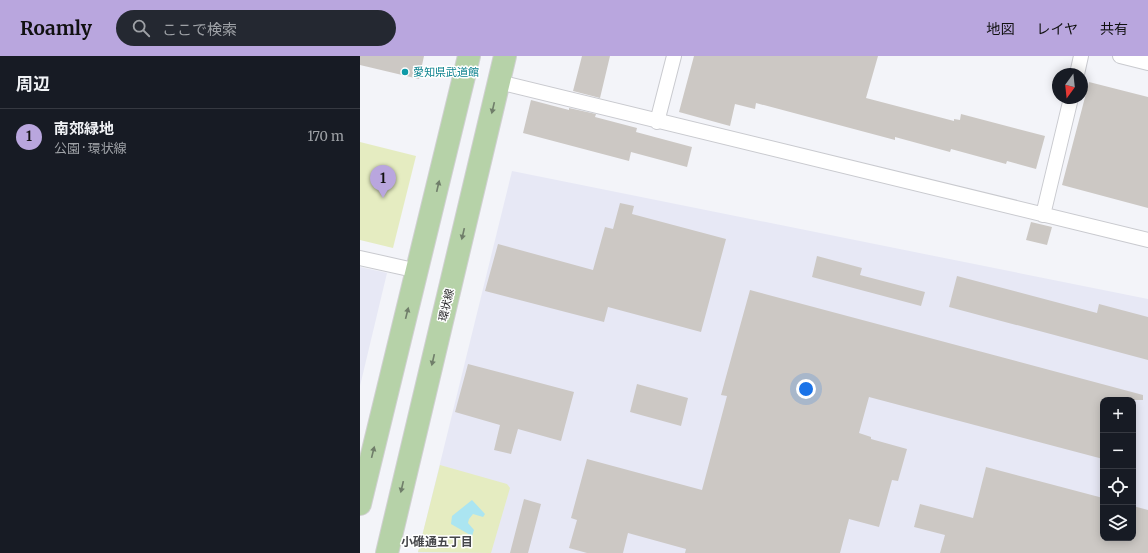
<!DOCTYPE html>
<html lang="ja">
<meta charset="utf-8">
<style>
body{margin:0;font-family:Merriweather,"Noto Sans JP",serif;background:#242831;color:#f1f3f6}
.controls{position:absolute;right:12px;bottom:12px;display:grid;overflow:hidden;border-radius:8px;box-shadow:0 2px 10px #0003}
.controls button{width:36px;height:36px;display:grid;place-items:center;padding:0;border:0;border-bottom:1px solid #363941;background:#171b24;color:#f1f3f6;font:20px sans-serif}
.compass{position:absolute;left:692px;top:12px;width:36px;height:36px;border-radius:50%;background:#171b24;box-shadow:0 2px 10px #0003;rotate:195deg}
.you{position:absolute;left:446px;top:333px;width:14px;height:14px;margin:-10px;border:3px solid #fff;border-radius:50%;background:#1a73e8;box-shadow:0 0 0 6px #1a73e833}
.badge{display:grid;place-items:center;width:26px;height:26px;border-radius:50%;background:#b9a6de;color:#111;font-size:13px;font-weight:700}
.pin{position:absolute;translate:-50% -33px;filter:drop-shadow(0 1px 2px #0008)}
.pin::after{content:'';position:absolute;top:21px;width:14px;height:12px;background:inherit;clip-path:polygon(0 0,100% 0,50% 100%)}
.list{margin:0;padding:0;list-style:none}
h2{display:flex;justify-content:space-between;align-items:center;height:52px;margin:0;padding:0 16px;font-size:17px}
h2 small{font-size:13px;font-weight:400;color:#9ea1a6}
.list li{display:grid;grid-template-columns:26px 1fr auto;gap:12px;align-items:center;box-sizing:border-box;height:56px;padding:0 16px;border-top:1px solid #363941}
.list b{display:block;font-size:15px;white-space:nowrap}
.list p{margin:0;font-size:13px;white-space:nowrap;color:#9ea1a6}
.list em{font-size:13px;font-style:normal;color:#9ea1a6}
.icon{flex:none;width:22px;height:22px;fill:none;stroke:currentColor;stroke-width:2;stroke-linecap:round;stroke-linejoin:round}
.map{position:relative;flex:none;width:788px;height:497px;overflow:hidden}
header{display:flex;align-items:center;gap:24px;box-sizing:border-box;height:56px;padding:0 20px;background:#b9a6de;color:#111}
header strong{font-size:19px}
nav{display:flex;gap:22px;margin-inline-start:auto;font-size:14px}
.search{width:280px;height:36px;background:#242831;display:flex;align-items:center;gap:10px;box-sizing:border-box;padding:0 14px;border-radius:22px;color:#9ea1a6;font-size:15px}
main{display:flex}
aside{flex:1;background:#171b24}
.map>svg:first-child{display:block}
.built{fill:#e7e8f5;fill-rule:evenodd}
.green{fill:#e5ecc1}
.water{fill:#abe5f1}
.building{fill:#ccc8c4}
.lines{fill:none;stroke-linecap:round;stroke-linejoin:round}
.minor-casing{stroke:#c9cacf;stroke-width:16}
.primary-casing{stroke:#d0d0d1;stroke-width:24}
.minor{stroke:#fff;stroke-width:14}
.primary{stroke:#b6d2a8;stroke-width:22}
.oneway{fill:#707e6a}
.culture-dot{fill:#0f9aa8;stroke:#fff;stroke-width:1.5}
.labels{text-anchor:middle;stroke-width:3;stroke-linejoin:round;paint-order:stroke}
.culture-label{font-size:11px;fill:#0d838f;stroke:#fff;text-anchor:start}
.street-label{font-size:11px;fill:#2a2a2c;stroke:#fff}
.neighbourhood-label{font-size:12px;font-weight:bold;fill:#45464a;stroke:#fff}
</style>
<header>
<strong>Roamly</strong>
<div class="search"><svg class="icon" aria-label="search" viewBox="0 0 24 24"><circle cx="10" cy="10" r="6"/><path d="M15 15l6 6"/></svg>ここで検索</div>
<nav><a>地図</a><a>レイヤ</a><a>共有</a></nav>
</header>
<main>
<aside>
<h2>周辺<small></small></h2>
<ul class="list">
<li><span class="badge">1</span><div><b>南郊緑地</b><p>公園 · 環状線</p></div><em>170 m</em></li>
</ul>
</aside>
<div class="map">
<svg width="788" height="497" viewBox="0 0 788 497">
<rect width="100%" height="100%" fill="#f3f4f9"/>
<!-- built -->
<path class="built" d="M 152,115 L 788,243 L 788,497 L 58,497 ZM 743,344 L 773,344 L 773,482 L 743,482 Z
M 0,211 L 27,217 L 0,330 Z"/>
<!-- green -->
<path class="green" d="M 0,86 L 56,100 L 33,192 L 0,184 Z
M 80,409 L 147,428 L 150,432 L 131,497 L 58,496 Z"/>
<!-- water -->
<path class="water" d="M 112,444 L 125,458 L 123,461 L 113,458 L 109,463 L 108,467 L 114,474 L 112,480 L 91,468 L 92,460 Z"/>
<!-- building -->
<path class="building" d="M 0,0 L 64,0 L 59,23 L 0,9 Z
M 222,0 L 250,0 L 240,42 L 213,35 Z
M 334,0 L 518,0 L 506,42 L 594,65 L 594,63 L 600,64 L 601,58 L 685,80 L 676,113 L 647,105 L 646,108 L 591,93 L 590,96 L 535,81 L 535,84 L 396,47 L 395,53 L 375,48 L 370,70 L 319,56 Z
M 729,26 L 788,41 L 788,152 L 702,129 Z
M 171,44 L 209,54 L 209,52 L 236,58 L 235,61 L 277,72 L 276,76 L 332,91 L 327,111 L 271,96 L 269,105 L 163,77 Z
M 260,147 L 274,150 L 272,158 L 366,183 L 341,276 L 248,251 L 244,266 L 125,235 L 138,188 L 233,214 L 245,171 L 253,173 Z
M 671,166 L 692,171 L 687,189 L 666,184 Z
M 457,200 L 502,212 L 500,219 L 565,236 L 561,250 L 452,221 Z
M 597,220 L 737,257 L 739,248 L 788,261 L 788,304 L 589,251 Z
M 390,234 L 783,339 L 783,344 L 743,344 L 743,403 L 509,341 L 499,377 L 511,381 L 511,383 L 547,393 L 538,425 L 532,424 L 519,471 L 489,463 L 480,497 L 325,497 L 326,493 L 268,477 L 263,497 L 227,497 L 209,492 L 217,464 L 211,462 L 227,403 L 342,434 L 367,340 L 361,339 Z
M 108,308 L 214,336 L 201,385 L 158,373 L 151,398 L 134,394 L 140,369 L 95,356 Z
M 277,328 L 328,342 L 321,370 L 270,356 Z
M 626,411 L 743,442 L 743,482 L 773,482 L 773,450 L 788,454 L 788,497 L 580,497 L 585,479 L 554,471 L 560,448 L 613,462 Z
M 164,443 L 181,448 L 168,497 L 150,497 Z"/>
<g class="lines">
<!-- minor casing -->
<g class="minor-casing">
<path id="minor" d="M 760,0 L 788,7
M 717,18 L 721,0
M 139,26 L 788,184
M 297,66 L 314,0
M 683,159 L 711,42
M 0,202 L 58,215"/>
</g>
<!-- primary casing -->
<g class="primary-casing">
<path id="primary" d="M 0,448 L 109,0
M 27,497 L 145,0"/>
</g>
<!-- minor -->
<use href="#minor" class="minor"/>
<!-- primary -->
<use href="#primary" class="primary"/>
</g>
<!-- one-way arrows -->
<defs><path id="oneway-solid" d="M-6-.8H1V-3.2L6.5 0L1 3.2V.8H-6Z"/></defs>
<g class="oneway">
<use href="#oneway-solid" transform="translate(133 52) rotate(103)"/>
<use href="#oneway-solid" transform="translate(78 130) rotate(-77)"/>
<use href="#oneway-solid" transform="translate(103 178) rotate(103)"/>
<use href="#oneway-solid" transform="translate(47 257) rotate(-76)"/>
<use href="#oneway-solid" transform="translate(73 304) rotate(103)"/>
<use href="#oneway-solid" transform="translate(13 396) rotate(-76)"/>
<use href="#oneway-solid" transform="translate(42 431) rotate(103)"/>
</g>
<!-- markers -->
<circle class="culture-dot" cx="45" cy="16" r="4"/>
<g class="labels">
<!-- culture labels -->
<g class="culture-label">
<text x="53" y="20">愛知県武道館</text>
</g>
<!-- street labels -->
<g class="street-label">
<text transform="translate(86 249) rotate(-77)" y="4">環状線</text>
</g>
<!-- neighbourhood labels -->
<g class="neighbourhood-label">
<text x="77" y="490">小碓通五丁目</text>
</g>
</g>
</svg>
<div class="controls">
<button>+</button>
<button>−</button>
<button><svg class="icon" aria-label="locate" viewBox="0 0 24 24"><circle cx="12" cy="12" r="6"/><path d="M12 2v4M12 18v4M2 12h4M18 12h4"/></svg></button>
<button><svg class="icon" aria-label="layers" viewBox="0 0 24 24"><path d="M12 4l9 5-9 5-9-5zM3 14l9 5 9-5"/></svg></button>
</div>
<svg class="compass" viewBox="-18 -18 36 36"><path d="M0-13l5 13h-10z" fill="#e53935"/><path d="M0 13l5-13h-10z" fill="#9ea1a6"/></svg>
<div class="you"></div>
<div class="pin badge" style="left:23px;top:142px">1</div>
</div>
</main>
